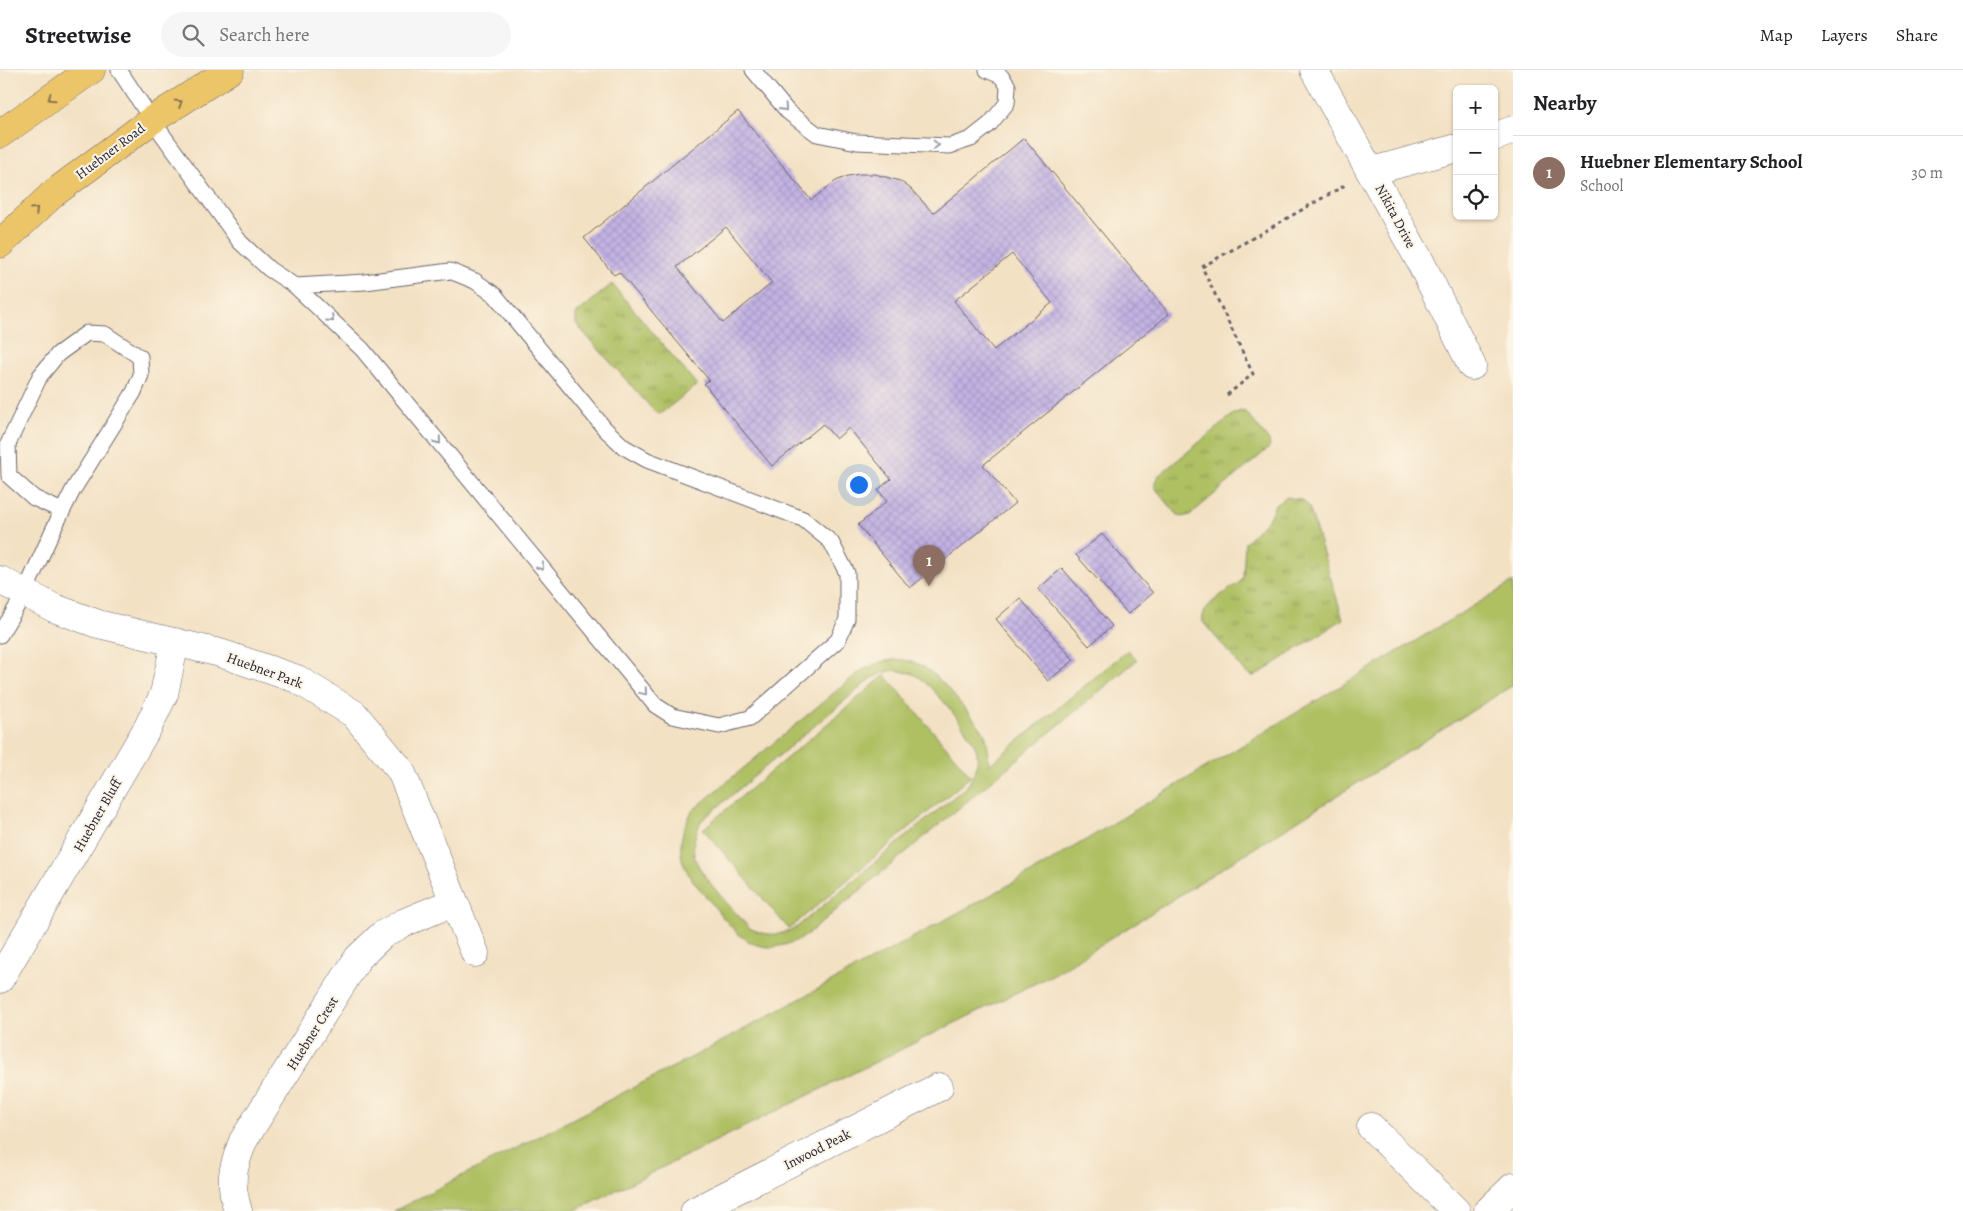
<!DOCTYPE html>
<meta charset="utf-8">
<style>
body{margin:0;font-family:Alegreya,serif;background:#f6f6f6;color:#202124}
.controls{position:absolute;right:15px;top:15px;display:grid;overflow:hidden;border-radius:8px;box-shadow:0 1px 4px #0004}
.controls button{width:45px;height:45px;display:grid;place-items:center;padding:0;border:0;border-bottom:1px solid #e0e0e0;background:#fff;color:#202124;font:25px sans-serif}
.you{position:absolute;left:858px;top:414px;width:18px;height:18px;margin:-12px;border:4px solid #fff;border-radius:50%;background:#1a73e8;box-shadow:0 0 0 8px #1a73e833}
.badge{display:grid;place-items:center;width:32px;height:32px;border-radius:50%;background:#c8321e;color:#fff;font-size:16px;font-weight:700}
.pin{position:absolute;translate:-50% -41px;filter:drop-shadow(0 1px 2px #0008)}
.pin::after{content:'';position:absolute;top:26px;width:18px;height:15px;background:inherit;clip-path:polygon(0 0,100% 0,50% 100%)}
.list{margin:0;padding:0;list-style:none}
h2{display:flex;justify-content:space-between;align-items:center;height:65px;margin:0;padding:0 20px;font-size:21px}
h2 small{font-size:16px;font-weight:400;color:#757577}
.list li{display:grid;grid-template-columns:32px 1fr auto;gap:15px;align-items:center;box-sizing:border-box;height:75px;padding:0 20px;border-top:1px solid #e0e0e0}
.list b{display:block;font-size:19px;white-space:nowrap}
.list p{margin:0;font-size:16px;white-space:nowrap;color:#757577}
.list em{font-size:16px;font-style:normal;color:#757577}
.icon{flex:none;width:28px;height:28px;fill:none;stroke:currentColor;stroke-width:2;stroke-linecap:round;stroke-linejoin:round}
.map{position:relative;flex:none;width:1513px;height:1141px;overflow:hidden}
header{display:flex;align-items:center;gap:30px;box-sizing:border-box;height:70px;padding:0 25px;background:#fff;border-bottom:1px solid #e0e0e0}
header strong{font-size:24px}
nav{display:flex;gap:28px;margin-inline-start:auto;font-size:18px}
.search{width:350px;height:45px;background:#f6f6f6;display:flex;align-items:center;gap:12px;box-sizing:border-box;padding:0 18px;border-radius:28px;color:#757577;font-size:19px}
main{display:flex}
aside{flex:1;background:#fff}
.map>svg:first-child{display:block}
.grass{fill:#afc064;stroke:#687150;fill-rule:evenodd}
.park{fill:url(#park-tufts);stroke:#687150}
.building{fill:url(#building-cross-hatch);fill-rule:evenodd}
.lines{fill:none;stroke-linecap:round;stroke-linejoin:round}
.service-casing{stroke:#6b656b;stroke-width:17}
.minor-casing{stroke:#6b656b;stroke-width:29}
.primary-casing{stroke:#6b656b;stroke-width:29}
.path{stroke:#6b656b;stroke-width:3;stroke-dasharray:4 4;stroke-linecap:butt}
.service{stroke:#fff;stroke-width:15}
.minor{stroke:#fff;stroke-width:28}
.primary{stroke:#edc569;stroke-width:28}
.oneway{stroke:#887452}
.oneway2{stroke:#9c9ca7}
.labels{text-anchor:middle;stroke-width:4;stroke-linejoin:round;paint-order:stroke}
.street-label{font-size:14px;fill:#22223b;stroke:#fcf5e5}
</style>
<header>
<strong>Streetwise</strong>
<div class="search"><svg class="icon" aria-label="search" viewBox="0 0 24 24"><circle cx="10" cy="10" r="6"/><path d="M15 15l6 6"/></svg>Search here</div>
<nav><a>Map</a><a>Layers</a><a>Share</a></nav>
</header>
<main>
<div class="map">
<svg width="1513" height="1141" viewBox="0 0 1513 1141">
<defs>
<pattern id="park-tufts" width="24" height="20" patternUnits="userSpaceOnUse" patternTransform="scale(1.25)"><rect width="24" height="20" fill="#afc064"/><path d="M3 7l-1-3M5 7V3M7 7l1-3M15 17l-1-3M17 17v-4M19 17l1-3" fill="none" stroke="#8e9c54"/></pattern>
<pattern id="building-cross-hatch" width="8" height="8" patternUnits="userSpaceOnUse" patternTransform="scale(1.25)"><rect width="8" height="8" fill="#c3b2e3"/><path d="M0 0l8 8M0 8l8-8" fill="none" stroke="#a799c4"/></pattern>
</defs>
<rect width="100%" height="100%" fill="#fcf5e5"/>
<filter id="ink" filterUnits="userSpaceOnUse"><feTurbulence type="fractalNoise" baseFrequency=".02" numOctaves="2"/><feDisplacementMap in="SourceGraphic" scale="10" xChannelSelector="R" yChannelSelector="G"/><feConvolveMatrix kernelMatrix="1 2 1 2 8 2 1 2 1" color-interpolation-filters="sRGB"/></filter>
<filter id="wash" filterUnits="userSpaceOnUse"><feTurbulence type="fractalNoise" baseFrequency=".0096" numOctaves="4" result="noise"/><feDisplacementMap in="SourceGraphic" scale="20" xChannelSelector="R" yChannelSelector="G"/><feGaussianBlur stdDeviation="1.12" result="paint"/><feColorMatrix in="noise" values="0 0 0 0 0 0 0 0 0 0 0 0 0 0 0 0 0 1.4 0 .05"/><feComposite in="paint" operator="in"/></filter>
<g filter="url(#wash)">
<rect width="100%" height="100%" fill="#f3e1c4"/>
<!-- grass -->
<path class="grass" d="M 1513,512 L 1513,615 L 1056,903 L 574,1141 L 394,1141 L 706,980 L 1031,803 Z
M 1128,580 L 1137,590 L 804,867 C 755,892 738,866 709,830 C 699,818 686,805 682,789 C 678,771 684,757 692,741 L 859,602 C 870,596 880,591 892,590 C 926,586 947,618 966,640 C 972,648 981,656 985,665 C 989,676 988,685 989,695 ZM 894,600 C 901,602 911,602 917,606 C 932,615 973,664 977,682 C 979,694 974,705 968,715 L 797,857 C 779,867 767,866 749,858 C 736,842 697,803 694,785 C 692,773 696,762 701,751 L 868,611 L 879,604 Z
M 885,605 L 971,706 L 789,859 L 703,759 Z"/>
<!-- park -->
<path class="park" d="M 612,214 L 697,315 L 660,344 L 655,342 L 576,254 L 576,244 Z
M 1242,341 L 1247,343 L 1269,371 L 1270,377 L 1190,445 L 1182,447 L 1177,444 L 1155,418 L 1155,412 L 1158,406 L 1235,343 Z
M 1286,427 L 1302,430 L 1309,437 L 1343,549 L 1259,604 L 1253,606 L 1246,603 L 1203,552 C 1199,536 1228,521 1240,512 L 1243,507 L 1245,472 L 1269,448 L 1275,435 Z"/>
<g id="blocks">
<!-- building -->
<path class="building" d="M 738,41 L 811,130 L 836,111 L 848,106 L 861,104 L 875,104 L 900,111 L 911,119 L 933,143 L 1024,68 L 1169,244 L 983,395 L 1015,433 L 910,518 L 858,455 L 887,431 L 878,420 L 891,409 L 849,358 L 836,369 L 823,354 L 772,396 L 704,314 L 709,310 L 619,202 L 614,205 L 584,168 ZM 726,157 L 772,213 L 723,253 L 677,197 ZM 1012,184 L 1052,233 L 994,280 L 954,231 Z
M 1102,464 L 1153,523 L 1128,544 L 1076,485 Z
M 1062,498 L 1112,556 L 1089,576 L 1038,519 Z
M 1020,528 L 1074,590 L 1048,611 L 996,549 Z"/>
</g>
</g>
<g filter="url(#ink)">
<use href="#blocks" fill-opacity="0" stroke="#6b656b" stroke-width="1"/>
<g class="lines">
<!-- service casing -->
<g class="service-casing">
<path id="service" d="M 119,0 L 152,50 L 240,172 L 269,199 L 295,216 L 362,279 L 655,635 L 672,646 L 719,656 L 750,648 L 838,570 L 847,549 L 847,503 L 831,472 L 803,449 L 647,390 L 624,377 L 605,359 L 495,225 L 475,211 L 450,201 L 365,212 L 295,216
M 753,0 L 788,42 L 817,64 L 857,72 L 950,76 L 971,69 L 990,54 L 1007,33 L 1008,16 L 1001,6 L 987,0
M 0,565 L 24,524 L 53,460 L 73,420 L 134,322 L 141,305 L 140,287 L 105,264 L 87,263 L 58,284 L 40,306 L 8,374 L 9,406 L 34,428 L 62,441"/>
</g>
<!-- minor casing -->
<g class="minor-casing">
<path id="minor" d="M 1314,0 L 1420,191 L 1472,296
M 1494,67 L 1513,60
M 1372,101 L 1457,78
M 0,510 L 54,538 L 98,554 L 220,583 L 297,609 L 354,644 L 401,701 L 475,883
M 0,909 L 148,657 L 164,624 L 175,572
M 1371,1057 L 1456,1141
M 238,1141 C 229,1111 232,1100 243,1071 L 358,888 L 382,865 L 403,853 L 454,832
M 695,1141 L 939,1017
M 1488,1141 L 1513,1117"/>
</g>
<!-- primary casing -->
<g class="primary-casing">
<path id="primary" d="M 0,64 L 91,0
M 0,174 L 54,123 L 152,50 L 230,0"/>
</g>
<!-- path -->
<path class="path" d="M 1227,325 L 1253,304 L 1202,197 L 1347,114"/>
<!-- service -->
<use href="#service" class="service"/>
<!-- minor -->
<use href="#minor" class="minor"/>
<!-- primary -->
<use href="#primary" class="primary"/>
</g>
<!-- one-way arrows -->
<defs><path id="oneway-chevron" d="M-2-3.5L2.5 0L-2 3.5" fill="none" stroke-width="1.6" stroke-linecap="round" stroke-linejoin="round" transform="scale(1.25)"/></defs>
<g class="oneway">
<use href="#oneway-chevron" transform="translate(51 28) rotate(145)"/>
<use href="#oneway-chevron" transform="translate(179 33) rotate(-32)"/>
<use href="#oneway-chevron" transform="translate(35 140) rotate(-44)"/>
</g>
<g class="oneway2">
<use href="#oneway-chevron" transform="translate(784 38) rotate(48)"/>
<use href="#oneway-chevron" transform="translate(936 75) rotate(2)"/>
<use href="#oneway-chevron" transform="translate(331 249) rotate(43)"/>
<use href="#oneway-chevron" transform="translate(438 371) rotate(51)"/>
<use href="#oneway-chevron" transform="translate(541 497) rotate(51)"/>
<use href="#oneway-chevron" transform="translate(644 622) rotate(50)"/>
</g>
</g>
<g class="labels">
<!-- street labels -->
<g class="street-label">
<text transform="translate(110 81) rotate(-37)" y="5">Huebner Road</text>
<text transform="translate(1396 146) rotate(62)" y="5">Nikita Drive</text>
<text transform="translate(265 600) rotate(20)" y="5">Huebner Park</text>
<text transform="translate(97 745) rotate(-60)" y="5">Huebner Bluff</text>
<text transform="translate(312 963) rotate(-58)" y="5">Huebner Crest</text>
<text transform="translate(817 1079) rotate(-27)" y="5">Inwood Peak</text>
</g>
</g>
</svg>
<div class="controls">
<button>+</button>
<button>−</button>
<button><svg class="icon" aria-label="locate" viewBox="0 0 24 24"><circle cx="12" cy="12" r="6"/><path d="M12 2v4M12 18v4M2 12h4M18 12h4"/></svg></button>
</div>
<div class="you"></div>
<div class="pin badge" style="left:929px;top:516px;background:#8d6e63">1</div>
</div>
<aside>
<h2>Nearby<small></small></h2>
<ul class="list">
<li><span class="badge" style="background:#8d6e63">1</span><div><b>Huebner Elementary School</b><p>School</p></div><em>30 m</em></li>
</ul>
</aside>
</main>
